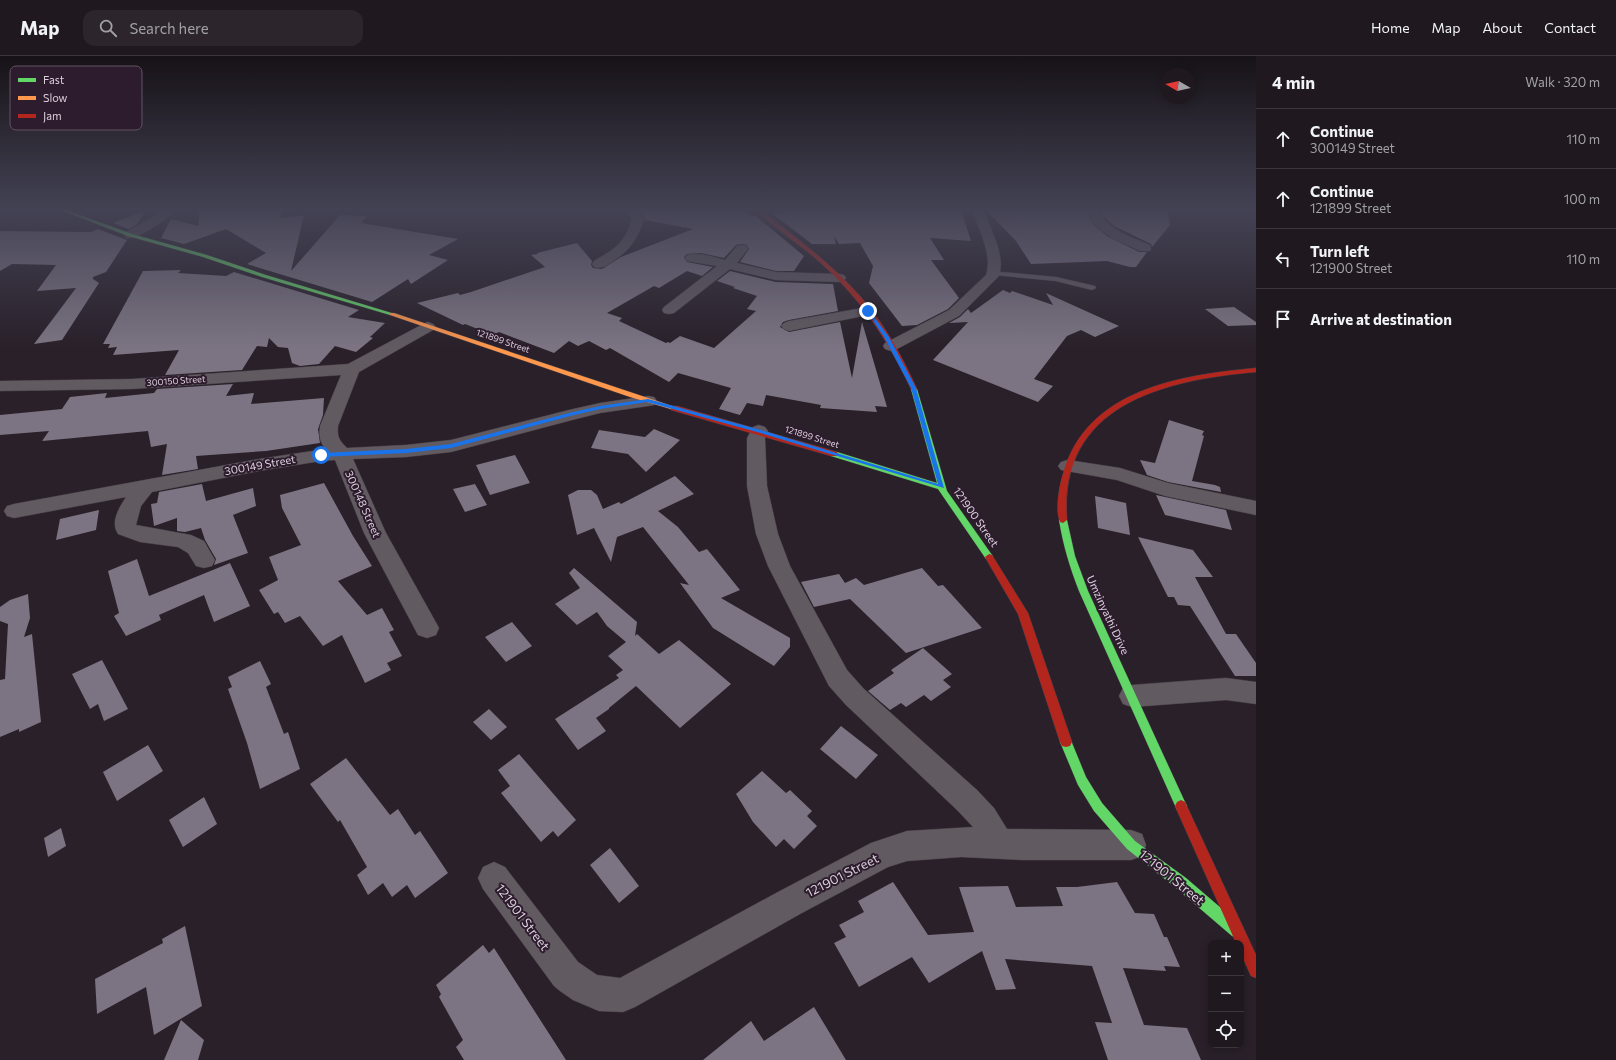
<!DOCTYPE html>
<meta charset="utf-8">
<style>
body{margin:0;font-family:Commissioner,sans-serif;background:#2c252c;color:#f1f3f6}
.controls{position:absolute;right:12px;bottom:12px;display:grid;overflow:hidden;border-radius:8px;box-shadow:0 2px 10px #0003}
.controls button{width:36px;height:36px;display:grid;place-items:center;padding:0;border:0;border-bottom:1px solid #3c373d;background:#1f181f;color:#f1f3f6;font:20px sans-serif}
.compass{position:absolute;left:1160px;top:12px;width:36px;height:36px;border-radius:50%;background:#1f181f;box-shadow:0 2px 10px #0003;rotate:279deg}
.stop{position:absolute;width:12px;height:12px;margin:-9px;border:3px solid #1a73e8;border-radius:50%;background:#fff}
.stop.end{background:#1a73e8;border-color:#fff;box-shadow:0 1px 4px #0008}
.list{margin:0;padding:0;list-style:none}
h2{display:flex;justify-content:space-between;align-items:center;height:52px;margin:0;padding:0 16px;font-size:17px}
h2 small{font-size:13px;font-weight:400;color:#a1a0a4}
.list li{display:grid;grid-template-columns:26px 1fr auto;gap:12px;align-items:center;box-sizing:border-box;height:60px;padding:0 16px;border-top:1px solid #3c373d}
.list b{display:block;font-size:15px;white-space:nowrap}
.list p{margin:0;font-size:13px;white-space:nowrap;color:#a1a0a4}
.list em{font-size:13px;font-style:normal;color:#a1a0a4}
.icon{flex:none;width:22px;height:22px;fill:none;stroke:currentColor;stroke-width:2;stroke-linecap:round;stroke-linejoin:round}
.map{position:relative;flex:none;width:1256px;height:1004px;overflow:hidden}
header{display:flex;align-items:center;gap:24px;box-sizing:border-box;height:56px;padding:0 20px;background:#1f181f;border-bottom:1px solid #3c373d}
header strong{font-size:19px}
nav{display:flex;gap:22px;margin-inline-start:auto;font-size:14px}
.search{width:280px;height:36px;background:#2c252c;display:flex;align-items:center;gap:10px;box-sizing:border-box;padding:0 14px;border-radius:12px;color:#a1a0a4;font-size:15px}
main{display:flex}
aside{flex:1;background:#1f181f}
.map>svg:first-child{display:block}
.building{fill:#7c7482}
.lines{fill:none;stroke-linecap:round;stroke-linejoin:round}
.lane-casing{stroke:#453d45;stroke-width:1}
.street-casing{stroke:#453d45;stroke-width:1}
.fast-casing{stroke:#453d45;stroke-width:1}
.slow-casing{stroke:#453d45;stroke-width:1}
.jam-casing{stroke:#453d45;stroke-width:1}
.lane{fill:#615a61;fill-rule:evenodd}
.street{fill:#615a61;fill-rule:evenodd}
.fast{fill:#63d668;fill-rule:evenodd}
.slow{fill:#ff974d;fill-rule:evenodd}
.jam{fill:#b3261e;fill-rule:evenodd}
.route{fill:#1a73e8}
.labels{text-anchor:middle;stroke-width:4;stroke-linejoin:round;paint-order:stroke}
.far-street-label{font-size:9px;fill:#dcd0dc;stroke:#2d1c2d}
.street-label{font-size:11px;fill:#dcd0dc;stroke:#2d1c2d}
.near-street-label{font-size:13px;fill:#dcd0dc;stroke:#2d1c2d}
.key{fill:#2d1c2d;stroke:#625262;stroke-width:1}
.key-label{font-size:11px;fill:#dcd0dc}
</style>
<header>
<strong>Map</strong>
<div class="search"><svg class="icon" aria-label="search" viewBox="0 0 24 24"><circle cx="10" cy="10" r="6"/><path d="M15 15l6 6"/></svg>Search here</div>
<nav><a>Home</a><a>Map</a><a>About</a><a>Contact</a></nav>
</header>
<main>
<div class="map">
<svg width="1256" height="1004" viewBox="0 0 1256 1004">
<rect width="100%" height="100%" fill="#292029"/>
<!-- building -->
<path class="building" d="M 200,153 L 284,153 L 279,162 L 304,159 L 291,215 L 340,159 L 367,160 L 361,167 L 458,183 L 429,199 L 448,204 L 411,228 L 408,223 L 372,246 L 247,208 L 266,197 L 226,173 L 184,188 L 161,182 L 171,163 L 198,170 Z
M 640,153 L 743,153 L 751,160 L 756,160 L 804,200 L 794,215 L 776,215 L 740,206 L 749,193 L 747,189 L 742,188 L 736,189 L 724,202 L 701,197 L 687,198 L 684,201 L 687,206 L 713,211 L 702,220 L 687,215 L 659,232 L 654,230 L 607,257 L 622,262 L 619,265 L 666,287 L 668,286 L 670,287 L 680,280 L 714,292 L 756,255 L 747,253 L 757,240 L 733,232 L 735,231 L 717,225 L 730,215 L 776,226 L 833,228 L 838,255 L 789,264 L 783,266 L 780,271 L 789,276 L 840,266 L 852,322 L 862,266 L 887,351 L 875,350 L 877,356 L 820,352 L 821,349 L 766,339 L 763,350 L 747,347 L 740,359 L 719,353 L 731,332 L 678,317 L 669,326 L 610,292 L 606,294 L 589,285 L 578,290 L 569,285 L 554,297 L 499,276 L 493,279 L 465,268 L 463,269 L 417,247 L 458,237 L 460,239 L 471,236 L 545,211 L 531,199 L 538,198 L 537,197 L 577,187 L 592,205 L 591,209 L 593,212 L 602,213 L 621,201 L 693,173 L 645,164 Z
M 801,153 L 961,153 L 971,185 L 930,182 L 944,204 L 931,204 L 959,242 L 948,253 L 917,269 L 902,270 L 869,227 L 873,210 L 860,187 L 839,188 L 834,180 L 836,188 L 812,188 L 773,158 Z
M 985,153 L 1084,153 L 1094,169 L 1107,180 L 1139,196 L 1147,196 L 1136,211 L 1130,211 L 1107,205 L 1031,208 L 1016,185 Z
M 1099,153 L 1168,153 L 1170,169 L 1152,191 L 1151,188 L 1114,170 L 1102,159 Z
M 146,154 L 137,168 L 129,173 L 113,167 Z
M 98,173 L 127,184 L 106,216 L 93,221 L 93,223 L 99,227 L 62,284 L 34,288 L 76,232 L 37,235 L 56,209 L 12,208 L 0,215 L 0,175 L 91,176 Z
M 181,214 L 178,217 L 226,220 L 234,216 L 359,254 L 348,261 L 385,267 L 370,281 L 373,282 L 356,296 L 335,290 L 319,308 L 300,310 L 292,307 L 288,292 L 278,291 L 269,282 L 267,291 L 257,290 L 242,314 L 165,319 L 179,294 L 113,299 L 117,291 L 108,292 L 110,288 L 103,288 L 143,215 Z
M 1003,234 L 1010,237 L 1012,235 L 1053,249 L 1046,237 L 1119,270 L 1095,281 L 1081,274 L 1067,280 L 1034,323 L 1053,330 L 1038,346 L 933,304 L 968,266 L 949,267 L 960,261 L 968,253 L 971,257 Z
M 1234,251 L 1256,266 L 1256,269 L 1228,270 L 1205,253 Z
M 233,328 L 226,340 L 254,337 L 251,348 L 324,342 L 323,359 L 318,373 L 320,387 L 266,395 L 196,400 L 198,413 L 162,419 L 167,388 L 151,391 L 148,375 L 42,385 L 49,375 L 0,379 L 0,359 L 62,353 L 70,341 L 107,337 L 105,342 L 154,337 L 157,333 Z
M 1169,364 L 1204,375 L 1202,379 L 1204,380 L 1192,425 L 1215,429 L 1220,431 L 1221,436 L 1168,426 L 1147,419 L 1140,404 L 1155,407 Z
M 654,373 L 680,384 L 646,416 L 628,398 L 591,392 L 599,374 L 645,381 Z
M 515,399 L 530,427 L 490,439 L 476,409 Z
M 675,420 L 694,438 L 658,455 L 678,471 L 699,496 L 707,493 L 740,534 L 721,542 L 790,582 L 790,591 L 774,610 L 713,572 L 680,527 L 689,529 L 643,471 L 617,481 L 611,506 L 594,472 L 577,479 L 568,439 L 578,434 L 591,434 L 597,439 L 603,453 L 619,446 L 621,448 Z
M 324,427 L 353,480 L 372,510 L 338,525 L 367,559 L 382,552 L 394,574 L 389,576 L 402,600 L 387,607 L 391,614 L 365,627 L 342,579 L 323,590 L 300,560 L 285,567 L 278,556 L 274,558 L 259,534 L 278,524 L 269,501 L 301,489 L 282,452 L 280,439 Z
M 202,428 L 206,445 L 253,432 L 256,450 L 233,459 L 248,497 L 214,509 L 216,503 L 205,484 L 201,472 L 185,476 L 177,475 L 177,462 L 154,470 L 151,448 L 157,447 L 159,436 Z
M 475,428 L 487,449 L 465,456 L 453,433 Z
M 1156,439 L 1226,454 L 1232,474 L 1165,459 Z
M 1095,440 L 1126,447 L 1130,479 L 1098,472 Z
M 99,454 L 96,474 L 56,484 L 60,463 Z
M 1138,481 L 1193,494 L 1213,521 L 1195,521 L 1226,578 L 1236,578 L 1256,607 L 1256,620 L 1235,620 L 1190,550 L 1178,549 L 1174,541 L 1168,541 Z
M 137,503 L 149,540 L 230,507 L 250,550 L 214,566 L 204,539 L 159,559 L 161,564 L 126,580 L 114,560 L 119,557 L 108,515 Z
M 574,512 L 637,566 L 635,580 L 637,578 L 659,598 L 679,584 L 731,628 L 680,672 L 636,630 L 609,652 L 609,653 L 596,662 L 606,675 L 578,694 L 555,663 L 619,622 L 616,619 L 623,614 L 608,600 L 626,586 L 607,570 L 597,556 L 577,569 L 555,548 L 580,532 L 569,517 Z
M 922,512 L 938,530 L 943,529 L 982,572 L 906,597 L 850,543 L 814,551 L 801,526 L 839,518 L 845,527 L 856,522 L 864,529 Z
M 28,538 L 30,562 L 24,581 L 32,578 L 41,666 L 19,676 L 19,673 L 0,681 L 0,624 L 5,623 L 8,568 L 0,565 L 0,551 L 10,544 Z
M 512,566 L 532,590 L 506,606 L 485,581 Z
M 923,592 L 952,618 L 943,624 L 951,631 L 931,645 L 924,639 L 906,651 L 901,647 L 890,654 L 868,635 L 894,617 L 891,614 Z
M 102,604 L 128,653 L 104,665 L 98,648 L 90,653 L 72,618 Z
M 260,605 L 271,628 L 266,631 L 284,678 L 288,676 L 300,713 L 260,733 L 247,687 L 228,633 L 232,631 L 228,621 Z
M 489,653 L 507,671 L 491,684 L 473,666 Z
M 841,670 L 878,699 L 856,723 L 820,693 Z
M 148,689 L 163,715 L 117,745 L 103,716 Z
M 519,698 L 576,764 L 558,781 L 553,775 L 541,786 L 501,737 L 510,730 L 498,714 Z
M 346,702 L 390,759 L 398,753 L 415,779 L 420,775 L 448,817 L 415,842 L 407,829 L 392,841 L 383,827 L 368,839 L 357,819 L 367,811 L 340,764 L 338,766 L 310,728 Z
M 762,715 L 786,737 L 790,734 L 812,755 L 807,760 L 817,770 L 794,793 L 784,783 L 776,791 L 753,766 L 736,738 Z
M 204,741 L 217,768 L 183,791 L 169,764 Z
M 61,772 L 66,790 L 48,801 L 44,782 Z
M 610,792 L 639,830 L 619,847 L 590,809 Z
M 893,826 L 928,879 L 974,876 L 959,831 L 1008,830 L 1016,851 L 1063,850 L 1056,831 L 1077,831 L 1117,826 L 1135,857 L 1154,858 L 1164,881 L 1167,881 L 1180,911 L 1164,910 L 1166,915 L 1123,912 L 1144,969 L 1187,972 L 1201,1004 L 1108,1004 L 1095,966 L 1112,967 L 1092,910 L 1005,903 L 1016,933 L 996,934 L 982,895 L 929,927 L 912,901 L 859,931 L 834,887 L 846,881 L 839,869 L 864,856 L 858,845 Z
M 185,870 L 202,950 L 154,979 L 146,931 L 97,958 L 95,923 L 163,887 L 162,883 Z
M 483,889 L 489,897 L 494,892 L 566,1004 L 464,1004 L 456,991 L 463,984 L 439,941 L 441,938 L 436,929 Z
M 814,951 L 846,1004 L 703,1004 L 751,965 L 764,985 Z
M 181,964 L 204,984 L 198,1004 L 164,1004 Z"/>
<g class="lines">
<!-- lane casing -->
<g class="lane-casing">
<path id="lane" d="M 991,215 L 1056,221 L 1095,230 L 1096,232 L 1092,234 L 1056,225 L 994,219 L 991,219 Z"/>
</g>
<!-- street casing -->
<g class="street-casing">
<path id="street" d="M 162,153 L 174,153 L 174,155 C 167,164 137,184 126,182 L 124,179 L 126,176 L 158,158 Z
M 626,153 L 638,153 L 644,163 C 638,183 629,195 612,206 C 606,210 602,213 594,211 L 592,208 L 594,205 C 616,192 624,188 632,163 Z
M 972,153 L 984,153 C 990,174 1006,198 999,220 L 959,260 L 897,293 L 891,295 L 885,293 L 883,290 L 885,287 L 949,254 L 986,219 C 993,198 978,173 972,153 Z
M 1085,153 L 1097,153 C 1107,173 1129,180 1150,189 L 1151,192 L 1150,195 L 1140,195 C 1117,184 1096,178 1085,153 Z
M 742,189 L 747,190 L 748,193 L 737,207 L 776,216 L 839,218 L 844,219 L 846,222 L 844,225 L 839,226 L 776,224 L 730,213 L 674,257 L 669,258 L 664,257 L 662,254 L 664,251 L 717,210 L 687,205 L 685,202 L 687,199 C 699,196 713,201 725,204 L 737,190 Z
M 868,251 L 873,252 L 875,255 L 873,258 L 789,275 L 784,273 L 781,270 L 784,267 L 789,265 Z
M 428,266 L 433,268 L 436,271 L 433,274 L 359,316 L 338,370 C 337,381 339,384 347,392 L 406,389 L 451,384 L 569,354 L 600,347 L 648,340 L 654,341 L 657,345 L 654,349 L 648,350 L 600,357 L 572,364 L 451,396 L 406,401 L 353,403 L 386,477 L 439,572 L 436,579 L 427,582 L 418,579 L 364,477 L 335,404 L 321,405 L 259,415 L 152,436 L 141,450 L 136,469 L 191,479 L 204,485 L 215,504 L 212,510 L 204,512 L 196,510 L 188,497 L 178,491 L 140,486 L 118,478 C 110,466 119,452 126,441 L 14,462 L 7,460 L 4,455 L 7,450 L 14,448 L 259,403 L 326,393 C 319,386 319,379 320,370 L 341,319 L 132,333 L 0,335 L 0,325 L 132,323 L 348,308 L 423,268 Z
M 759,369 L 765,371 L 768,375 L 765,382 L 767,430 L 778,478 L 790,510 L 847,614 L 864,633 L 977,734 L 994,752 L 1007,773 L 1131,774 L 1142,778 L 1146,789 L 1142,800 L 1131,804 L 1023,804 L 961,801 L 907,805 L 888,811 L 800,858 L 635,951 L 623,956 L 599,955 L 573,944 L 560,935 L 554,930 L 483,833 L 478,822 L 483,811 L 494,806 L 505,811 L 578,906 L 597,919 L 620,922 L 778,836 L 871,787 L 907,775 L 973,771 L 957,754 L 846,649 L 829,630 L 768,510 L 756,478 L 747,430 L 747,382 L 753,371 Z
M 1068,404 L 1120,412 L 1168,427 L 1256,445 L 1256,459 L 1165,440 L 1117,424 L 1061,414 L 1058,410 L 1061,406 Z
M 1226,622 L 1256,626 L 1256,648 L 1226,644 L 1132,651 L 1123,648 L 1119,640 L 1123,632 L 1132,629 Z"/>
</g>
<!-- fast casing -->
<g class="fast-casing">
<path id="fast" d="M 58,153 L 63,153 L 132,178 L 207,199 L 266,219 L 395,258 L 390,259 L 262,221 L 203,201 L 128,180 Z
M 914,331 L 917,333 L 947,435 L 992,499 L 993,501 L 992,503 L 986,503 L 938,433 L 831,400 L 830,398 L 831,396 L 837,396 L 937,427 L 911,333 Z
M 1063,461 L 1067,464 L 1075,500 L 1088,535 L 1185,746 L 1187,750 L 1185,754 L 1181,756 L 1177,754 L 1079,535 C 1070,512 1063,489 1059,464 Z
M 1066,681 L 1070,682 L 1086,721 L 1102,747 L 1135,785 L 1186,822 L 1242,870 L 1244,875 L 1242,880 L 1237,882 L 1232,880 L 1176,832 L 1127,793 L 1094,755 L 1078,729 L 1060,686 L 1062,682 Z"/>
</g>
<!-- slow casing -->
<g class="slow-casing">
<path id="slow" d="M 390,257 L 394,257 L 678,352 L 674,354 L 630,341 L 390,259 Z"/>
</g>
<!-- jam casing -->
<g class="jam-casing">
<path id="jam" d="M 755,153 L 759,153 C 794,180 831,207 860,240 C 884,267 902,300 917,333 L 916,334 L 912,334 L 911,333 C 886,280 858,239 814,201 C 795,185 772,171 755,153 Z
M 1256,312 L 1256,316 C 1165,324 1058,348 1067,464 L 1063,467 L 1060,466 C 1055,455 1059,430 1063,418 C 1086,333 1181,319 1256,312 Z
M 671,350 L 677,350 L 837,396 L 838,398 L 837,400 L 831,400 L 671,354 Z
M 989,498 L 992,499 L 1028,557 L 1072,686 L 1070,690 L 1066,691 L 1062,690 L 1060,686 L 1018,558 L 985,501 Z
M 1181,744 L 1185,746 L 1256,899 L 1256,922 L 1251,920 L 1241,898 L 1241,887 L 1236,887 L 1175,750 L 1177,746 Z"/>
</g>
<!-- lane -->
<use href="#lane" class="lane"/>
<!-- street -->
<use href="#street" class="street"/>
<!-- fast -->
<use href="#fast" class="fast"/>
<!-- slow -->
<use href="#slow" class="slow"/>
<!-- jam -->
<use href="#jam" class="jam"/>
</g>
<!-- sky -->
<linearGradient id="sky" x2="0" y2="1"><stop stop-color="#171217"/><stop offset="0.52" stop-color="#434254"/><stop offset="1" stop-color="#434254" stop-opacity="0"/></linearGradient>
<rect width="1256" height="293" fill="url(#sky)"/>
<!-- route -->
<path class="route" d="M 866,254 L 869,254 L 889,281 L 916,332 L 944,432 L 757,376 L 647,346 L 600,353 L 570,360 L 451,392 L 406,397 L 321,401 L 318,399 L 321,397 L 406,393 L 451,388 L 569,357 L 600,350 L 648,343 L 761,374 L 938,428 L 911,332 L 884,281 Z"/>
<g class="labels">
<!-- far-street labels -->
<g class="far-street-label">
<text transform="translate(503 285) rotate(19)" y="3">121899 Street</text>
<text transform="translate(176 325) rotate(-4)" y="3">300150 Street</text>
<text transform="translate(812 381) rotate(17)" y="3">121899 Street</text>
</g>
<!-- street labels -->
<g class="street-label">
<text transform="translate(260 409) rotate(-10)" y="4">300149 Street</text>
<text transform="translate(363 448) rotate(66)" y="4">300148 Street</text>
<text transform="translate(976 461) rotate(55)" y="4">121900 Street</text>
<text transform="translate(1108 559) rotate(65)" y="4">Umzinyathi Drive</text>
</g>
<!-- near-street labels -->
<g class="near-street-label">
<text transform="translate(842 819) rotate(-27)" y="5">121901 Street</text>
<text transform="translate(1172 821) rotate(39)" y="5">121901 Street</text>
<text transform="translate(523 861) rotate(53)" y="5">121901 Street</text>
</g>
</g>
<!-- legend -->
<rect x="10" y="10" width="132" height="64" rx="6" class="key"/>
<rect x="18" y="22" width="18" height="4" fill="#63d668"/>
<rect x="18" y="40" width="18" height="4" fill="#ff974d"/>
<rect x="18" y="58" width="18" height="4" fill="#b3261e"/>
<g class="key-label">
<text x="43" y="28">Fast</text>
<text x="43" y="46">Slow</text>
<text x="43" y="64">Jam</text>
</g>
</svg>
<div class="controls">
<button>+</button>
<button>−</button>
<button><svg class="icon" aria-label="locate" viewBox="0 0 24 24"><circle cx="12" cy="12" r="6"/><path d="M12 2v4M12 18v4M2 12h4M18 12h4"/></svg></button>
</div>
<svg class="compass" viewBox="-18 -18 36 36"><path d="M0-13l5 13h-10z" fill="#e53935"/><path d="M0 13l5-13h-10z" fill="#a1a0a4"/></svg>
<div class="stop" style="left:321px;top:399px"></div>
<div class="stop end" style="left:868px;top:255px"></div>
</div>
<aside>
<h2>4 min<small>Walk · 320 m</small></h2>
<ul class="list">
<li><svg class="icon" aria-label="ahead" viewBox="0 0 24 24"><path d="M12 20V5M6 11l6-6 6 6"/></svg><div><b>Continue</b><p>300149 Street</p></div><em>110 m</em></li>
<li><svg class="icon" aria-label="ahead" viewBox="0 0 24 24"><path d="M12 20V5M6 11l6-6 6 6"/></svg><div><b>Continue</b><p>121899 Street</p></div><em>100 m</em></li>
<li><svg class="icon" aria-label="left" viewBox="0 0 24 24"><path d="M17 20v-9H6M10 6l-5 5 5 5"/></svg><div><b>Turn left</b><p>121900 Street</p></div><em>110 m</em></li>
<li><svg class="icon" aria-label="arrive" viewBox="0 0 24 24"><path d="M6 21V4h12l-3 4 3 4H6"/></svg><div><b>Arrive at destination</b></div></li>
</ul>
</aside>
</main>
